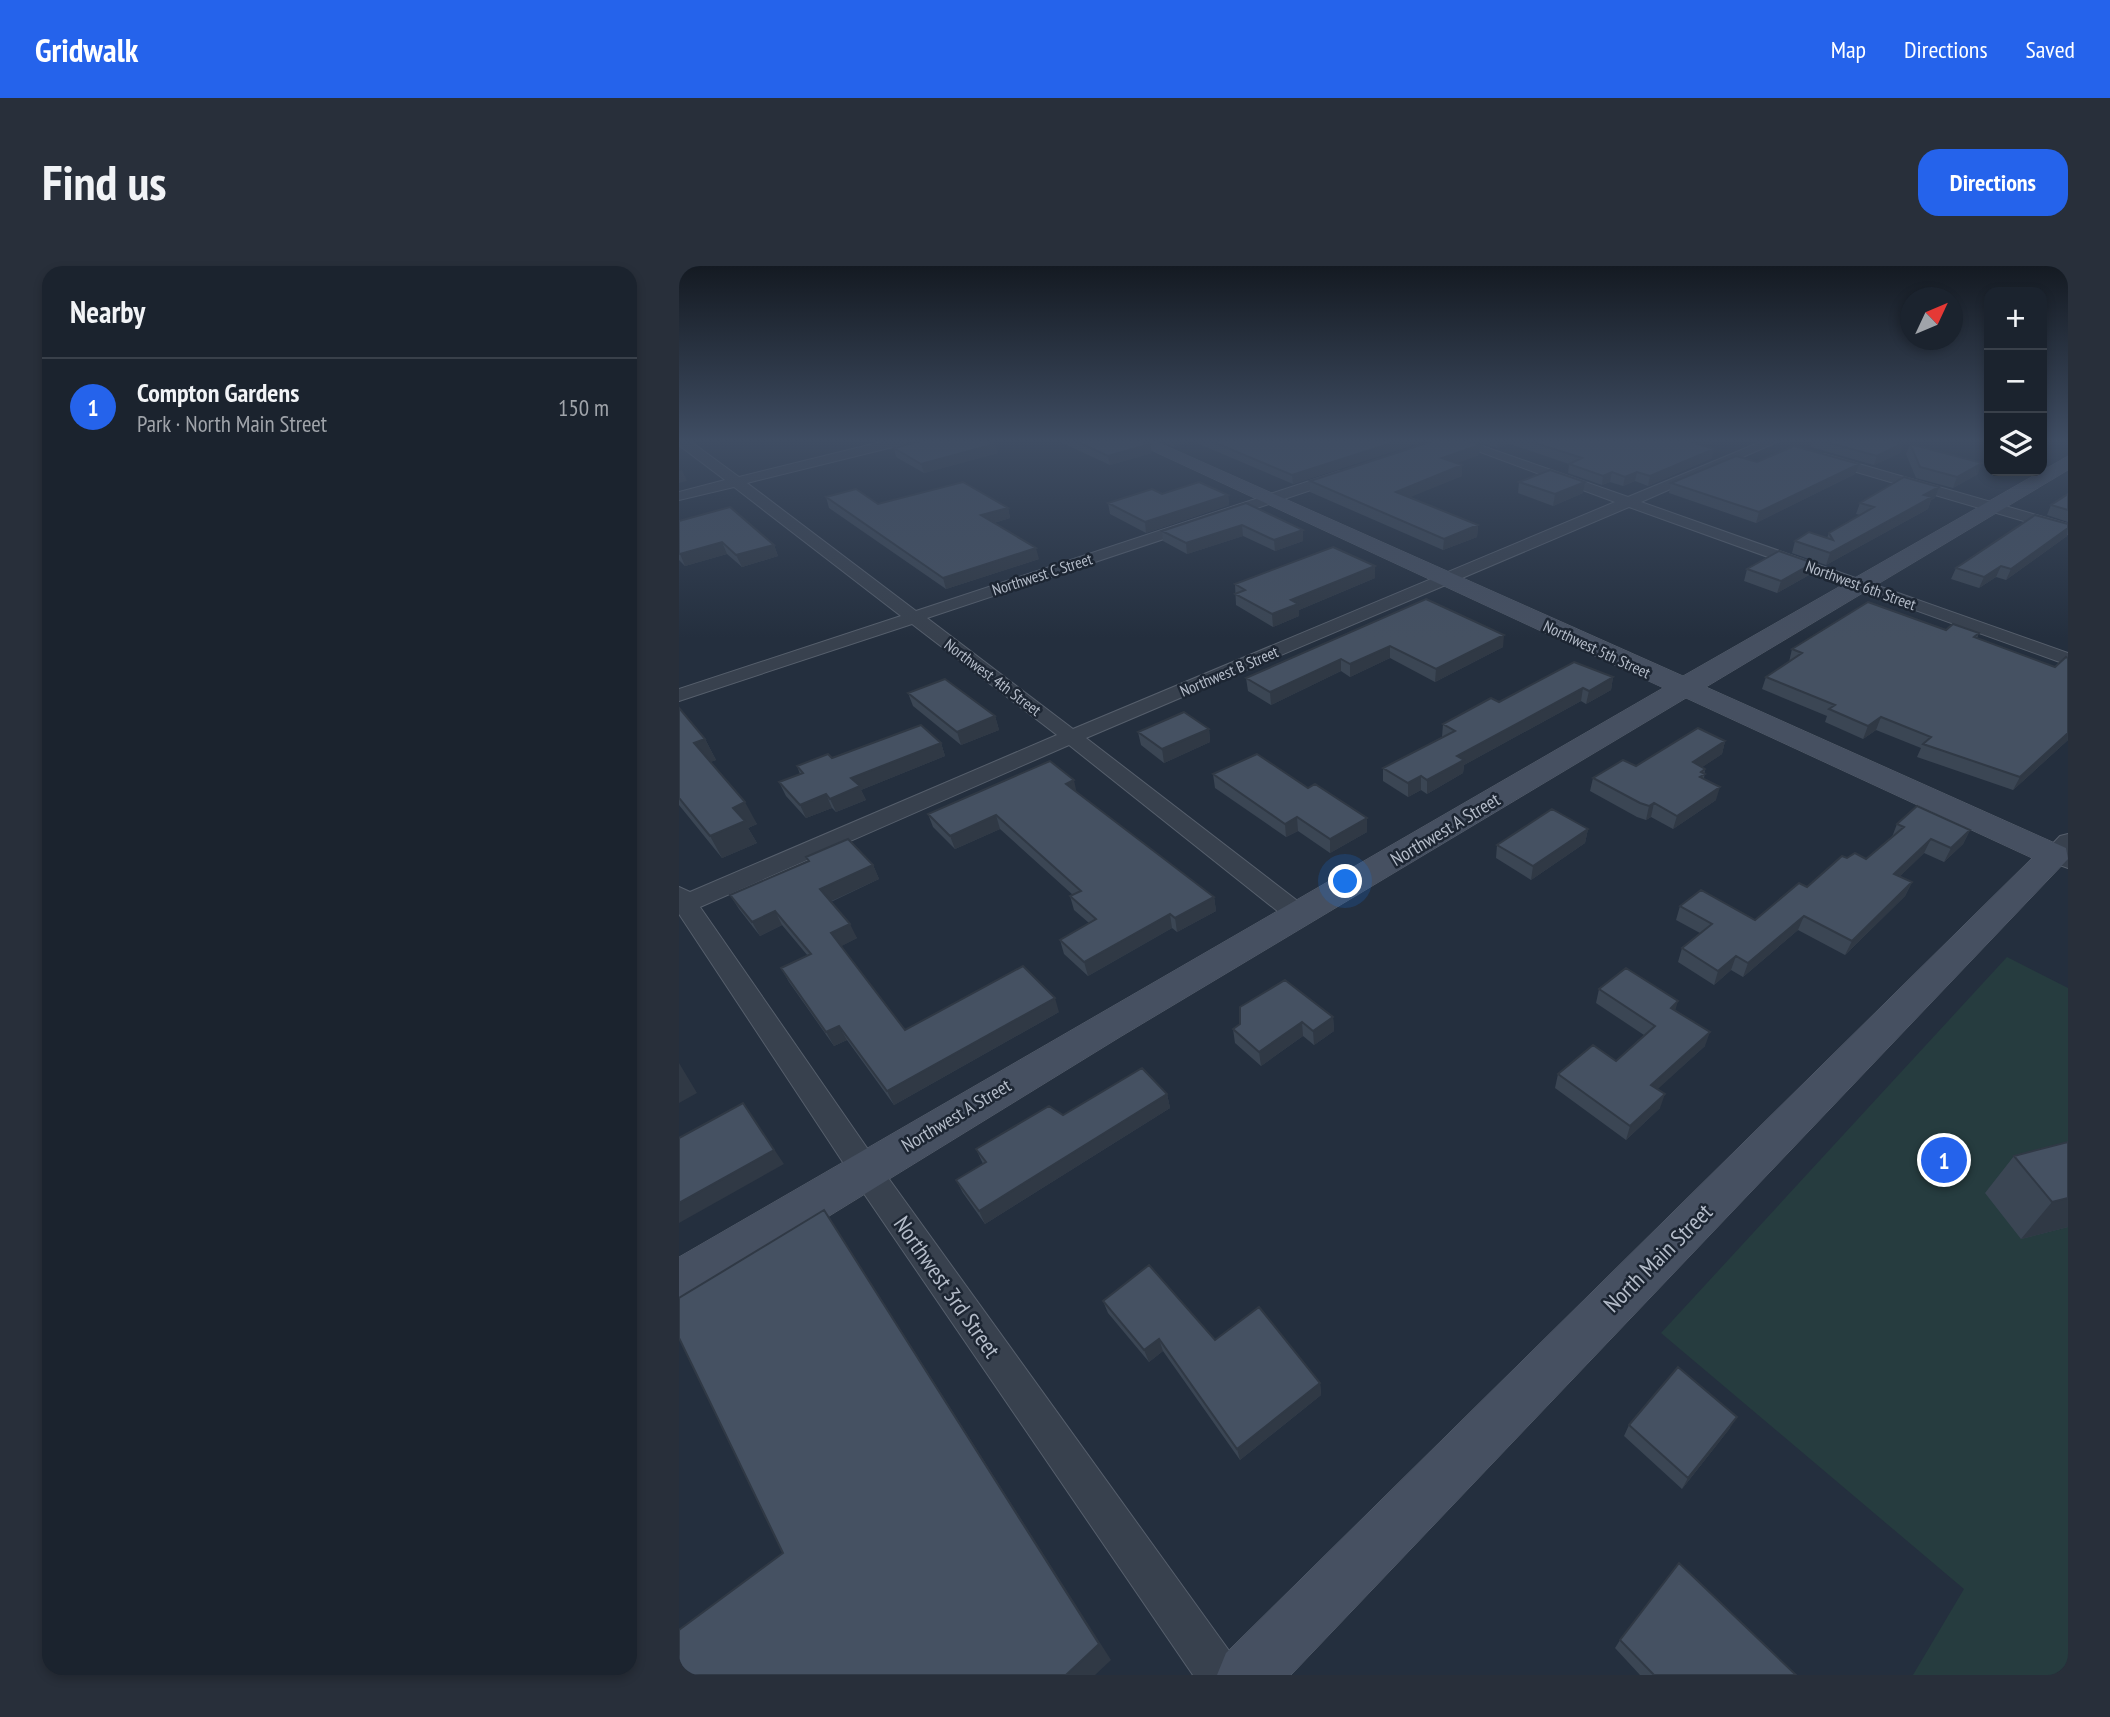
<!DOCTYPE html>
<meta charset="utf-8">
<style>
body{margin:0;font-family:"PT Sans Narrow",sans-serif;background:#282f3a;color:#f1f3f6}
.controls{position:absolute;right:21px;top:21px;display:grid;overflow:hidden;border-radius:14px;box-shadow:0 4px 10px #0003}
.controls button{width:63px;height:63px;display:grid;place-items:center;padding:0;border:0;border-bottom:2px solid #39404a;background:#1b232e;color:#f1f3f6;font:35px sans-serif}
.compass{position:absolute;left:1221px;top:21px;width:63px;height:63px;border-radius:50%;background:#1b232e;box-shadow:0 4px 10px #0003;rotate:46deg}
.you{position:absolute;left:667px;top:616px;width:24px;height:24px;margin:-18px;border:5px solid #fff;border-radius:50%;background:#1a73e8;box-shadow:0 0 0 10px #1a73e833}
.badge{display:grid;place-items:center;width:46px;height:46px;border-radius:50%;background:#2563eb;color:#fff;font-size:23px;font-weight:700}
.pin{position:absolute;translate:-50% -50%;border:4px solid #fff;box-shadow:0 2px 7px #0006}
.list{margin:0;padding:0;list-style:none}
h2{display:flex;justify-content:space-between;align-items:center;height:91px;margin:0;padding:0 28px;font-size:30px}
h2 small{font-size:23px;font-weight:400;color:#a0a4aa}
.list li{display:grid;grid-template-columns:46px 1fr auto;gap:21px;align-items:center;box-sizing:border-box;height:98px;padding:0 28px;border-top:2px solid #39404a}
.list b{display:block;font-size:26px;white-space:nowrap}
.list p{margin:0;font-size:23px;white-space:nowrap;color:#a0a4aa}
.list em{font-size:23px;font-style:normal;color:#a0a4aa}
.icon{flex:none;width:38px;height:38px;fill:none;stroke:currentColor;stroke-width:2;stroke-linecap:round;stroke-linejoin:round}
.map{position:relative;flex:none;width:1389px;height:1409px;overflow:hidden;border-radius:21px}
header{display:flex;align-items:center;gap:42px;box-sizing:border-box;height:98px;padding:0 35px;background:#2563eb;color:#fff}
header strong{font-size:33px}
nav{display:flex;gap:38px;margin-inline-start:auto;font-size:24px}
.intro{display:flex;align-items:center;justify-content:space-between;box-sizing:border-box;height:168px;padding:0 42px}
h1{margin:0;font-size:49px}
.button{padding:18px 32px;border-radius:21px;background:#2563eb;color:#fff;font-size:24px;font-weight:700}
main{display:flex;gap:42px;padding:0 42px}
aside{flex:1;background:#1b232e;border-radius:21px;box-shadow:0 4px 10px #0003}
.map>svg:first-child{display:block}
.green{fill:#263c3f}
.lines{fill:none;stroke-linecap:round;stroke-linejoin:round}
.street-casing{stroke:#565f6c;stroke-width:2}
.secondary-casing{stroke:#565f6c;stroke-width:1}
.street{fill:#38414e;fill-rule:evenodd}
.secondary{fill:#465061;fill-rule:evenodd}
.wall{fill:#3b4654}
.shaded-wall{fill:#303945}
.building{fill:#455162;stroke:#303945;stroke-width:2}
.labels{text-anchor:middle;stroke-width:5;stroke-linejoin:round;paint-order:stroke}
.far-street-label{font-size:16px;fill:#b4bcc9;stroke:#1d2633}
.street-label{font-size:19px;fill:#b4bcc9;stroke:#1d2633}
.near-street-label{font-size:23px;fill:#b4bcc9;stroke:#1d2633}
</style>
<header>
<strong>Gridwalk</strong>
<nav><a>Map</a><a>Directions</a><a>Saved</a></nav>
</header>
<div class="intro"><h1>Find us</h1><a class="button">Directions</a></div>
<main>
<aside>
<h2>Nearby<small></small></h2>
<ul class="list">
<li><span class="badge">1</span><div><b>Compton Gardens</b><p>Park · North Main Street</p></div><em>150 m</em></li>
</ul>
</aside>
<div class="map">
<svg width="1389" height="1409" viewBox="0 0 1389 1409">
<rect width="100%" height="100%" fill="#242f3e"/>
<!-- green -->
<path class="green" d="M 1328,691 L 1389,722 L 1389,1409 L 1234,1409 L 1285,1323 L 982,1067 Z"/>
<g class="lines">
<!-- street casing -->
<g class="street-casing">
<path id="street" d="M 1,175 L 11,175 L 60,211 L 206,175 L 227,175 L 226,178 L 68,217 L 237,345 L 661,205 L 671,205 L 671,211 L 248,352 L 394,463 L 936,236 L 772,175 L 789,175 L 949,231 L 1084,175 L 1100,175 L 962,236 L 1389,387 L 1389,399 L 950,241 L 407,472 L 629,643 L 632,649 L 629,655 L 611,655 L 390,479 L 21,641 L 197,895 L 556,1393 L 562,1409 L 514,1409 L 175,913 L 0,648 L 0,621 L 11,626 L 378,469 L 233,358 L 0,435 L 0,423 L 222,350 L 55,221 L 0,234 L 0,226 L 46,214 L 1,180 Z
M 1145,188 L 1389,258 L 1389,268 L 1140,195 L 1138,192 Z
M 1389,568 L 1389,602 L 1367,594 L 1363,589 L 1381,570 Z"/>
</g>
<!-- secondary casing -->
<g class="secondary-casing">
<path id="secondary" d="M 453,175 L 476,175 L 1004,410 L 1389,190 L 1389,204 L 1027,421 L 1387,582 L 1389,593 L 612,1409 L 538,1409 L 547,1387 L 1353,592 L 1007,432 L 441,771 L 17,1032 L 0,1038 L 0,991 L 984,422 Z"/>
</g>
<!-- street -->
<use href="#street" class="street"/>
<!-- secondary -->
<use href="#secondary" class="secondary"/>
</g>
<!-- wall -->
<path class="wall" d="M 379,175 L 464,175 L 471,178 L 473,187 L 431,199 Z
M 481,175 L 746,175 L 614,218 L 513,175 L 495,181 Z
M 796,175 L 1037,175 L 1025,180 L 1033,192 L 969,220 L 956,215 L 944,220 L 931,216 L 923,219 L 889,207 L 890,198 L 831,178 L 818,182 Z
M 1133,175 L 1216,175 L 1224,177 L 1221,187 L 1195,199 L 1132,181 Z
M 316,178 L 319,187 L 245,207 L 217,191 L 215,182 Z
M 1231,178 L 1299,208 L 1274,222 L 1237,212 L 1227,188 Z
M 801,179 L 800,189 L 777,197 L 783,210 L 730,231 L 799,259 L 798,271 L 764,284 L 631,226 L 631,215 Z
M 1078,196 L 1180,198 L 1176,208 L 1077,257 L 990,227 L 992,217 Z
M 840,216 L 904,227 L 874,240 L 839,227 Z
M 1389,228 L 1389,256 L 1368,249 L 1372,239 Z
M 549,229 L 550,239 L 467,267 L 431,248 L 429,237 Z
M 147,231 L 199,238 L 329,242 L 331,252 L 315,257 L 360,293 L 267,323 L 150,242 Z
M 1256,232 L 1252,234 L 1249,243 L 1147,299 L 1113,287 L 1116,275 L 1148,272 L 1150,267 L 1181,249 L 1177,248 L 1181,237 Z
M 567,237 L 624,264 L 624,275 L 596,285 L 564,270 L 508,288 L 484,275 L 483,265 Z
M 0,255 L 95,279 L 99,290 L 63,301 L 48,288 L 6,300 L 0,294 Z
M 1389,258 L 1389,268 L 1388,270 L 1327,314 L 1317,311 L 1300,322 L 1272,313 L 1277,302 Z
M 1134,297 L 1130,309 L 1098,327 L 1065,315 L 1068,303 Z
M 696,312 L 620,344 L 620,350 L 594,361 L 557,339 L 556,318 Z
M 747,333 L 824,381 L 756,416 L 711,392 L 671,411 L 662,405 L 592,439 L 569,425 L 567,412 Z
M 1267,364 L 1300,367 L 1298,372 L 1389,474 L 1334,524 L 1238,491 L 1242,482 L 1197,464 L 1184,473 L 1146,456 L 1148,450 L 1083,423 L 1087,411 L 1110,396 L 1113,383 Z
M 934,411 L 932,424 L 907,438 L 902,435 L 785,499 L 784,507 L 748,528 L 742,524 L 729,531 L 704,515 L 704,502 L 763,471 L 764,458 Z
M 229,427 L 316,450 L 320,464 L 282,479 L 234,440 Z
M 0,442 L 26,473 L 37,494 L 31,496 L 78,558 L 69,562 L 78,577 L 43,592 L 0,539 Z
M 530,463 L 531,476 L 485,497 L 462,479 L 459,466 Z
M 1046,475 L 1043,488 L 1023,501 L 1026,503 L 1025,513 L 1037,534 L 994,563 L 972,551 L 967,554 L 958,551 L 911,525 L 914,512 Z
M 262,477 L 266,490 L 182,524 L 187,534 L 157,546 L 153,542 L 127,552 L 107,530 L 100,516 L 121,508 L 118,500 L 153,492 Z
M 534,508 L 629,522 L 688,552 L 688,566 L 651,587 L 619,565 L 607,571 L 536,522 Z
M 398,526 L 535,631 L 537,645 L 498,666 L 493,662 L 409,710 L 385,688 L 381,674 L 410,657 L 395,644 L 391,630 L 394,629 L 321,563 L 276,583 L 254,561 L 249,548 Z
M 1218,558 L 1291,564 L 1284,578 L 1265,596 L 1245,587 L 1221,610 L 1233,616 L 1226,630 L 1166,689 L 1119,664 L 1064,711 L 1052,704 L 1035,719 L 999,696 L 1003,682 L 1021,667 L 997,654 L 1001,640 L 1076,654 L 1128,621 L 1168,592 L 1187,593 L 1213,571 Z
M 909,563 L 906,577 L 852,614 L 817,592 L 818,579 Z
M 127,591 L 194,599 L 200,613 L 152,636 L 178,672 L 162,680 L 226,764 L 380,746 L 215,839 L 168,774 L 155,780 L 110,716 L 102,702 L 129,690 L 103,659 L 81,670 L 60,643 L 51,629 L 129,595 Z
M 920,723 L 996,744 L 1026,780 L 978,823 L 981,842 L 947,874 L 876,822 L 879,808 L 937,795 L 965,769 L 917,737 Z
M 654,751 L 655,765 L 635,779 L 624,770 L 582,800 L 556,777 L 554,763 Z
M 488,828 L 491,842 L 306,958 L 284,927 L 277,914 L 304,898 L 297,883 L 384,849 Z
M 1389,876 L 1389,961 L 1342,973 L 1306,927 L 1335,890 Z
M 424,1035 L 536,1074 L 641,1117 L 642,1129 L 561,1194 L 484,1085 L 470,1096 L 429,1047 Z
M 950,1159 L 1051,1162 L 1003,1223 L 945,1170 Z
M 941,1374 L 1117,1409 L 961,1409 L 936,1382 Z"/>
<!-- shaded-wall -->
<path class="shaded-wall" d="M 38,175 L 50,175 L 39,177 Z
M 494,175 L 513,175 L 495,181 Z
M 719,175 L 746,175 L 614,218 L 613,209 Z
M 819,175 L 831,175 L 831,178 L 818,182 Z
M 1017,175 L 1037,175 L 1011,185 L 1013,176 Z
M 1224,177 L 1221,187 L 1195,199 L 1198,190 Z
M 316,178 L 319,187 L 245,207 L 242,198 Z
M 471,178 L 473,187 L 431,199 L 429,190 Z
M 801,179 L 800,189 L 763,203 L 763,192 Z
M 1035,183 L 1033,192 L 969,220 L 971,210 Z
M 1303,197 L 1299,208 L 1274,222 L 1278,211 Z
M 1180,198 L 1176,208 L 1077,257 L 1080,246 Z
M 783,199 L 783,210 L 717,237 L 717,226 Z
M 3,204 L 8,215 L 0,217 L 0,205 Z
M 933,206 L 931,216 L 923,219 L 924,210 Z
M 958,206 L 956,215 L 944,220 L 946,211 Z
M 906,216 L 904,227 L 874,240 L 876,228 Z
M 1260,221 L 1256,232 L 1252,234 L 1249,243 L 1147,299 L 1151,287 L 1245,229 Z
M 549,229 L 550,239 L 467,267 L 466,256 Z
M 329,242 L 331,252 L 305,260 L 302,249 Z
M 563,259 L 564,270 L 508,288 L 507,277 Z
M 799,259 L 798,271 L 764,284 L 765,273 Z
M 1389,262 L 1388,270 L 1327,314 L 1332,303 Z
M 624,264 L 624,275 L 596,285 L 595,274 Z
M 43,276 L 48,288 L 6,300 L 1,288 Z
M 95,279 L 99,290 L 63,301 L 57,289 Z
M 357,282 L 360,293 L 267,323 L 264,312 Z
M 1134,297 L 1130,309 L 1098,327 L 1102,315 Z
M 696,300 L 696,312 L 620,344 L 620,350 L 594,361 L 593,348 L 612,334 Z
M 1322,300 L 1317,311 L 1300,322 L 1305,311 Z
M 825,369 L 824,381 L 756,416 L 757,403 Z
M 711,380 L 711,392 L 671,411 L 671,398 Z
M 662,393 L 662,405 L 592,439 L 591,426 Z
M 934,411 L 932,424 L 907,438 L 910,425 Z
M 904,422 L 902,435 L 785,499 L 784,507 L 748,528 L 748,514 L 778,490 Z
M 316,450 L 320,464 L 282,479 L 278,466 Z
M 1202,451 L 1197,464 L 1184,473 L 1189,460 Z
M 530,463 L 531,476 L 485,497 L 483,483 Z
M 1389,467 L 1389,474 L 1334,524 L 1341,511 Z
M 26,473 L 37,494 L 26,498 L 15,477 Z
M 1046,475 L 1043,488 L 1010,510 L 1014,496 Z
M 262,477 L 266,490 L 182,524 L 187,534 L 157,546 L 151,533 L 172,512 Z
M 742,510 L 742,524 L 729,531 L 729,517 Z
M 395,514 L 398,528 L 387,518 Z
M 1041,521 L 1037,534 L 994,563 L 998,550 Z
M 147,528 L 153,542 L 127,552 L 121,539 Z
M 66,536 L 78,558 L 69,562 L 78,577 L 43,592 L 31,570 L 54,542 Z
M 975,537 L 972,551 L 967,554 L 970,540 Z
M 317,549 L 321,563 L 276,583 L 271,570 Z
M 618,551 L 619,565 L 607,571 L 606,558 Z
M 688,552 L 688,566 L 651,587 L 651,573 Z
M 909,563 L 906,577 L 852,614 L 854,600 Z
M 1291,564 L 1284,578 L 1265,596 L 1272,582 Z
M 1252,573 L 1245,587 L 1209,622 L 1215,608 Z
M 194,599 L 200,613 L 148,637 L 141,623 Z
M 1233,616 L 1226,630 L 1166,689 L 1173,675 Z
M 535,631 L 537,645 L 498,666 L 496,652 Z
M 96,645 L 103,659 L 81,670 L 73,656 Z
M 491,648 L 493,662 L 409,710 L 405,696 Z
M 1125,650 L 1119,664 L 1064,711 L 1069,697 Z
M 171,658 L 178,672 L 159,682 L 152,667 Z
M 1057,690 L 1052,704 L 1035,719 L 1039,705 Z
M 376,732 L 380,746 L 215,839 L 208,825 Z
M 999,735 L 995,749 L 992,742 Z
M 654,751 L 655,765 L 635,779 L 634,765 Z
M 623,756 L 624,770 L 582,800 L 580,786 Z
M 160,760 L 168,774 L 155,780 L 147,766 Z
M 1031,766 L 1026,780 L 968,833 L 972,819 Z
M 0,797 L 18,827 L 0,837 Z
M 488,828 L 491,842 L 306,958 L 300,945 Z
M 986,828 L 981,842 L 947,874 L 951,860 Z
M 64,837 L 105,898 L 0,957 L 0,937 Z
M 1389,932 L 1389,961 L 1342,973 L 1373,936 Z
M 145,944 L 162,970 L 432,1394 L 416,1409 L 387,1409 Z
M 480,1073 L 484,1085 L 470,1096 L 465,1084 Z
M 641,1117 L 642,1129 L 561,1194 L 558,1183 Z
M 1058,1151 L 1051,1162 L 1003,1223 L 1009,1212 Z"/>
<!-- building -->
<path class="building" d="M 242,175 L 310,175 L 316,178 L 242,198 L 215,182 Z
M 397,175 L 464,175 L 471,178 L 429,190 Z
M 532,175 L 719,175 L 613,209 Z
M 754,175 L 790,175 L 801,179 L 763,192 L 783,199 L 717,226 L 799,259 L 765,273 L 631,215 Z
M 850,175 L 1017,175 L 1013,176 L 1035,183 L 971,210 L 958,206 L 946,211 L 933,206 L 924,210 L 890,198 L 903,192 Z
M 1143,175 L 1214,175 L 1224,177 L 1198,190 Z
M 1231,178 L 1303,197 L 1278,211 L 1241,201 Z
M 1115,180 L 1180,198 L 1080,246 L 992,217 L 1057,190 L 1078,196 Z
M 871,204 L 906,216 L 876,228 L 840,216 Z
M 1225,211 L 1260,221 L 1245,229 L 1253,231 L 1151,287 L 1116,275 L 1130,266 L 1154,274 L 1150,267 L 1195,241 L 1181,237 Z
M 284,216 L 329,242 L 302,249 L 357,282 L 264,312 L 147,231 L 177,223 L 199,238 Z
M 520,216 L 549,229 L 466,256 L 429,237 L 473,223 L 483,228 Z
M 1389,228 L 1389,244 L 1372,239 Z
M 567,237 L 624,264 L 595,274 L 563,259 L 507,277 L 483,265 Z
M 51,241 L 95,279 L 57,289 L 43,276 L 1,288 L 0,287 L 0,255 Z
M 1356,249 L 1389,258 L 1389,262 L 1332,303 L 1322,300 L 1305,311 L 1277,302 Z
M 654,281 L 696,300 L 612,334 L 619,338 L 593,348 L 556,328 L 566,324 L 556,318 Z
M 1100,285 L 1134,297 L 1102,315 L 1068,303 Z
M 747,333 L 825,369 L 757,403 L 711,380 L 671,398 L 662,393 L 591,426 L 567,412 Z
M 1189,336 L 1267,364 L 1274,358 L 1300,367 L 1295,371 L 1376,401 L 1387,391 L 1389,392 L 1389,467 L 1341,511 L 1244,478 L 1252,471 L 1202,451 L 1189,460 L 1150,443 L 1156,439 L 1087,411 L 1123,387 L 1113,383 Z
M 895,396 L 934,411 L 910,425 L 904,422 L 778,490 L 785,494 L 748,514 L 742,510 L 729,517 L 704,502 L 776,465 L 764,458 L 812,432 L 820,436 Z
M 266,413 L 316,450 L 278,466 L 229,427 Z
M 0,442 L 26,473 L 15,477 L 66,536 L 54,542 L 66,555 L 31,570 L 0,532 Z
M 505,446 L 530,463 L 483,483 L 459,466 Z
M 242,459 L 262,477 L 172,512 L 181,520 L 151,533 L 147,528 L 121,539 L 100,516 L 124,507 L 118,500 L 149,488 L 153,492 Z
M 1019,462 L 1046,475 L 1014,496 L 1026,503 L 1022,506 L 1026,508 L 1021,511 L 1041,521 L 998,550 L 975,537 L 970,540 L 961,537 L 914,512 L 944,494 L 957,500 Z
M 578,488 L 629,522 L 636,518 L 688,552 L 651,573 L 618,551 L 606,558 L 534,508 Z
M 371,495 L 395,514 L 387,518 L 535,631 L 496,652 L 491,648 L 405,696 L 381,674 L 417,653 L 391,630 L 402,625 L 317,549 L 271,570 L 249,548 Z
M 1238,540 L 1291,564 L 1272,582 L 1252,573 L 1215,608 L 1233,616 L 1173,675 L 1125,650 L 1069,697 L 1057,690 L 1039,705 L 1003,682 L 1033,658 L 1001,640 L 1022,624 L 1076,654 L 1120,617 L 1128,621 L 1163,590 L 1168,592 L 1176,587 L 1187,593 L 1225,561 L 1218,558 Z
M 873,543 L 909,563 L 854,600 L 818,579 Z
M 169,573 L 194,599 L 141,623 L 171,658 L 152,667 L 226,764 L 344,700 L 376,732 L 208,825 L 160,760 L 147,766 L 102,702 L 132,688 L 96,645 L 73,656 L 51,629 L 130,595 L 127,591 Z
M 947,702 L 999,735 L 992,742 L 1031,766 L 972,819 L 986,828 L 951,860 L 879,808 L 914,779 L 937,795 L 976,760 L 920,723 Z
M 606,714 L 654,751 L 634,765 L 623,756 L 580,786 L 554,763 L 561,758 L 561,741 Z
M 463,802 L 488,828 L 300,945 L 277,914 L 307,896 L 297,883 L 370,840 L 384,849 Z
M 64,837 L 95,884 L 0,937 L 0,872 Z
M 1389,876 L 1389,932 L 1373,936 L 1335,890 Z
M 145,944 L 420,1378 L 387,1409 L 0,1409 L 0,1364 L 104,1287 L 0,1072 L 0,1032 Z
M 470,999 L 536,1074 L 580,1041 L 641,1117 L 558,1183 L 480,1073 L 465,1084 L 424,1035 Z
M 999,1101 L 1058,1151 L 1009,1212 L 950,1159 Z
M 1000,1297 L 1117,1409 L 975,1409 L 941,1374 Z"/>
<!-- sky -->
<linearGradient id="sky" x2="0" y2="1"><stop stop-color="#141a22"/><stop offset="0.47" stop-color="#3f4d63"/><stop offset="1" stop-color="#3f4d63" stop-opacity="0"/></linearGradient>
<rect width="1389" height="372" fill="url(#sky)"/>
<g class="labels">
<!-- far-street labels -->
<g class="far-street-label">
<text transform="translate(363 308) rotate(-18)" y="6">Northwest C Street</text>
<text transform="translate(1182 319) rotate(20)" y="6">Northwest 6th Street</text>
<text transform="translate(918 383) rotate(25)" y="6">Northwest 5th Street</text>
<text transform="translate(550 405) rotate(-23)" y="6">Northwest B Street</text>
<text transform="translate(314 411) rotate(37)" y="6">Northwest 4th Street</text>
</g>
<!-- street labels -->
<g class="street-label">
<text transform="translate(766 563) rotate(-31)" y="7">Northwest A Street</text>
<text transform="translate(277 849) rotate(-31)" y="7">Northwest A Street</text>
</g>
<!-- near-street labels -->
<g class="near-street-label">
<text transform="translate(979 992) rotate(-45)" y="8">North Main Street</text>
<text transform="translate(268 1021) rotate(55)" y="8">Northwest 3rd Street</text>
</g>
</g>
</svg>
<div class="controls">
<button>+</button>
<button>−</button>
<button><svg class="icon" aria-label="layers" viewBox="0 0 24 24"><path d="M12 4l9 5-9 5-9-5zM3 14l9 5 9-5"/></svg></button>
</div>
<svg class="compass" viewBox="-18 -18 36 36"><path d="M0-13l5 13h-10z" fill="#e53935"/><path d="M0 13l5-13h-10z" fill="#a0a4aa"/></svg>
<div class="you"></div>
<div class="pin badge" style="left:1265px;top:894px">1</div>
</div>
</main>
